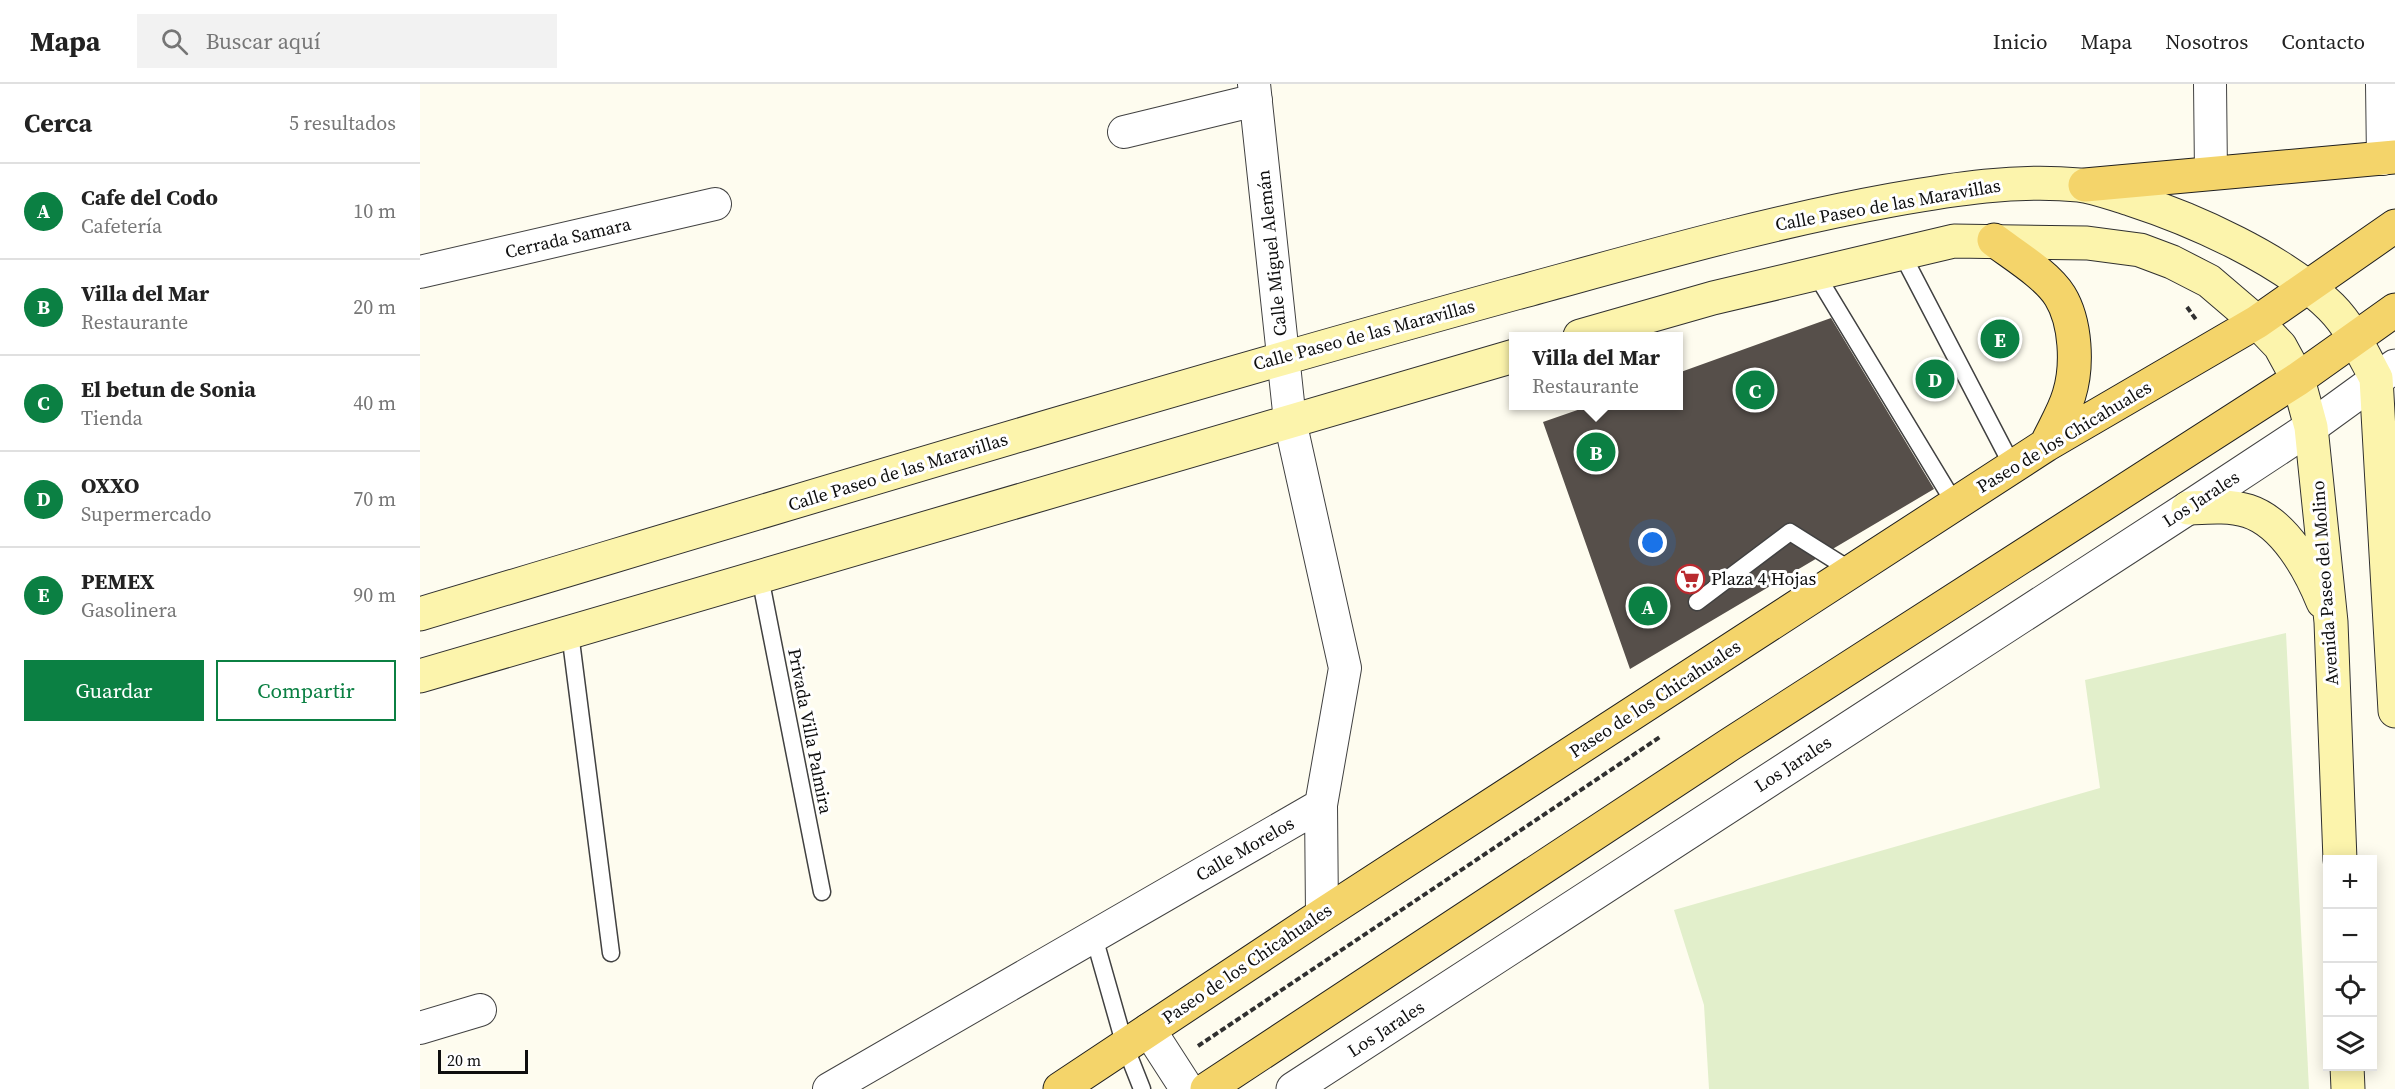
<!DOCTYPE html>
<html lang="es">
<meta charset="utf-8">
<style>
body{margin:0;font-family:"Source Serif 4",serif;background:#f2f2f2;color:#222}
.controls{position:absolute;right:18px;bottom:18px;display:grid;overflow:hidden;border-radius:0px;box-shadow:0 3px 15px #0003}
.controls button{width:54px;height:54px;display:grid;place-items:center;padding:0;border:0;border-bottom:2px solid #e0e0e0;background:#fff;color:#222;font:30px sans-serif}
.scale{position:absolute;left:18px;bottom:15px;width:90px;box-sizing:border-box;padding-left:6px;border:3px solid #0e0e0e;border-top:0;font-size:16px;line-height:21px;white-space:nowrap;color:#0e0e0e;-webkit-text-stroke:4px #fff;paint-order:stroke}
.you{position:absolute;left:1233px;top:459px;width:21px;height:21px;margin:-15px;border:4px solid #fff;border-radius:50%;background:#1a73e8;box-shadow:0 0 0 9px #1a73e833}
.badge{display:grid;place-items:center;width:39px;height:39px;border-radius:50%;background:#0b8043;color:#fff;font-size:20px;font-weight:700}
.pin{position:absolute;translate:-50% -50%;border:3px solid #fff;box-shadow:0 2px 6px #0006}
.popup{position:absolute;left:1089px;top:248px;width:174px;height:78px;box-sizing:border-box;display:grid;place-content:center;border-radius:0px;background:#fff;filter:drop-shadow(0 2px 4px #0005);font-size:20px;white-space:nowrap;color:#767676}
.popup b{font-size:22px;color:#222}
.popup::after{content:'';position:absolute;left:50%;top:100%;margin-left:-12px;border:12px solid transparent;border-top-color:#fff}
.list{margin:0;padding:0;list-style:none}
h2{display:flex;justify-content:space-between;align-items:center;height:78px;margin:0;padding:0 24px;font-size:26px}
h2 small{font-size:20px;font-weight:400;color:#767676}
.list li{display:grid;grid-template-columns:39px 1fr auto;gap:18px;align-items:center;box-sizing:border-box;height:96px;padding:0 24px;border-top:2px solid #e0e0e0}
.list b{display:block;font-size:22px;white-space:nowrap}
.list p{margin:0;font-size:20px;white-space:nowrap;color:#767676}
.list em{font-size:20px;font-style:normal;color:#767676}
.actions{display:flex;gap:12px;padding:18px 24px}
.actions a{flex:1;padding:14px 0;border:2px solid #0b8043;border-radius:0px;text-align:center;font-size:21px;color:#0b8043}
.actions .main{background:#0b8043;color:#fff}
.icon{flex:none;width:33px;height:33px;fill:none;stroke:currentColor;stroke-width:2;stroke-linecap:round;stroke-linejoin:round}
.map{position:relative;flex:none;width:1975px;height:1005px;overflow:hidden}
header{display:flex;align-items:center;gap:36px;box-sizing:border-box;height:84px;padding:0 30px;background:#fff;border-bottom:2px solid #e0e0e0}
header strong{font-size:28px}
nav{display:flex;gap:33px;margin-inline-start:auto;font-size:21px}
.search{width:420px;height:54px;background:#f2f2f2;display:flex;align-items:center;gap:15px;box-sizing:border-box;padding:0 21px;border-radius:0px;color:#767676;font-size:22px}
main{display:flex}
aside{flex:1;background:#fff}
.map>svg:first-child{display:block}
.pitch{fill:#e2efcb}
.building{fill:#564f4a}
.lines{fill:none;stroke-linecap:round;stroke-linejoin:round}
.service-casing{stroke:#414141;stroke-width:19}
.minor-casing{stroke:#414141;stroke-width:34}
.tertiary-casing{stroke:#414141;stroke-width:35}
.secondary-casing{stroke:#303030;stroke-width:35}
.primary-casing{stroke:#1f1f1f;stroke-width:35}
.path{stroke:#303030;stroke-width:4;stroke-dasharray:6 3;stroke-linecap:butt}
.service{stroke:#fff;stroke-width:16}
.minor{stroke:#fff;stroke-width:32}
.tertiary{stroke:#fff;stroke-width:33}
.secondary{stroke:#fcf4ac;stroke-width:33}
.primary{stroke:#f4d46a;stroke-width:33}
.labels{text-anchor:middle;stroke-width:6;stroke-linejoin:round;paint-order:stroke}
.street-label{font-size:18px;fill:#0e0e0e;stroke:#fff}
.poi-label{font-size:18px;fill:#0e0e0e;stroke:#fff;text-anchor:start}
</style>
<header>
<strong>Mapa</strong>
<div class="search"><svg class="icon" aria-label="search" viewBox="0 0 24 24"><circle cx="10" cy="10" r="6"/><path d="M15 15l6 6"/></svg>Buscar aquí</div>
<nav><a>Inicio</a><a>Mapa</a><a>Nosotros</a><a>Contacto</a></nav>
</header>
<main>
<aside>
<h2>Cerca<small>5 resultados</small></h2>
<ul class="list">
<li><span class="badge">A</span><div><b>Cafe del Codo</b><p>Cafetería</p></div><em>10 m</em></li>
<li><span class="badge">B</span><div><b>Villa del Mar</b><p>Restaurante</p></div><em>20 m</em></li>
<li><span class="badge">C</span><div><b>El betun de Sonia</b><p>Tienda</p></div><em>40 m</em></li>
<li><span class="badge">D</span><div><b>OXXO</b><p>Supermercado</p></div><em>70 m</em></li>
<li><span class="badge">E</span><div><b>PEMEX</b><p>Gasolinera</p></div><em>90 m</em></li>
</ul>
<div class="actions"><a class="main">Guardar</a><a>Compartir</a></div>
</aside>
<div class="map">
<svg width="1975" height="1005" viewBox="0 0 1975 1005">
<rect width="100%" height="100%" fill="#fefcef"/>
<!-- pitch -->
<path class="pitch" d="M 1866,549 L 1889,1005 L 1289,1005 L 1284,921 L 1254,826 L 1680,704 L 1665,596 Z"/>
<!-- building -->
<path class="building" d="M 1411,234 L 1514,405 L 1210,585 L 1123,338 L 1169,322 L 1258,322 L 1258,289 Z"/>
<g class="lines">
<!-- service casing -->
<g class="service-casing">
<path id="service" d="M 1482,170 L 1593,383
M 1396,190 L 1535,420
M 340,493 L 402,808
M 1277,518 L 1370,448 L 1432,487
M 150,549 L 191,869
M 674,853 L 705,962 L 722,1005"/>
</g>
<!-- minor casing -->
<g class="minor-casing">
<path id="minor" d="M 834,0 L 870,337 L 925,584 L 901,721 L 902,831
M 1790,0 L 1791,89
M 1962,0 L 1963,75
M 704,48 L 836,16
M 0,188 L 295,120
M 0,944 L 60,926
M 409,1005 L 901,721"/>
</g>
<!-- tertiary casing -->
<g class="tertiary-casing">
<path id="tertiary" d="M 729,946 L 767,1005
M 873,1005 L 1768,424 L 1891,343 L 1975,282"/>
</g>
<!-- secondary casing -->
<g class="secondary-casing">
<path id="secondary" d="M 1160,252 L 1293,214 L 1534,157 L 1667,159 L 1720,166 L 1752,178 L 1789,197 L 1837,238 L 1860,262 L 1878,295 L 1891,343 L 1911,538 L 1920,776
M 1768,424 C 1788,423 1809,421 1828,427 C 1865,439 1890,486 1903,518
M 0,530 C 365,421 729,310 1096,209 C 1221,175 1345,139 1472,116 C 1534,105 1596,95 1659,101 C 1676,103 1693,110 1710,115 C 1775,136 1862,175 1911,223 C 1931,243 1943,270 1956,294 L 1975,627
M 0,592 L 1094,272
M 1927,982 L 1928,1005"/>
</g>
<!-- primary casing -->
<g class="primary-casing">
<path id="primary" d="M 1665,101 L 1975,73
M 1574,156 C 1594,171 1627,191 1640,212 C 1656,238 1658,282 1649,311 C 1644,328 1634,344 1626,361
M 640,1005 L 902,831 L 1626,361 L 1837,238 L 1975,142
M 787,1005 L 1309,661 L 1878,295 L 1975,226"/>
</g>
<!-- path -->
<path class="path" d="M 1767,223 L 1777,237
M 778,962 L 1240,653"/>
<!-- service -->
<use href="#service" class="service"/>
<!-- minor -->
<use href="#minor" class="minor"/>
<!-- tertiary -->
<use href="#tertiary" class="tertiary"/>
<!-- secondary -->
<use href="#secondary" class="secondary"/>
<!-- primary -->
<use href="#primary" class="primary"/>
</g>
<!-- icons -->
<defs>
<g id="supermarket-ring" transform="scale(1.5)"><circle r="9.5" fill="#fff" stroke="#b92a2f" stroke-width="1.5"/><path d="M-6-5.5h2.5l.6 2H6L4.5 2H-2.5L-4.4-4H-6ZM-1.5 3.2a1.3 1.3 0 1 0 .1 0ZM3 3.2a1.3 1.3 0 1 0 .1 0Z" fill="#b92a2f"/></g>
</defs>
<g fill-rule="evenodd">
<use href="#supermarket-ring" x="1270" y="495"/>
</g>
<g class="labels">
<!-- street labels -->
<g class="street-label">
<text transform="translate(1468 121) rotate(-10)" y="6">Calle Paseo de las Maravillas</text>
<text transform="translate(148 154) rotate(-13)" y="6">Cerrada Samara</text>
<text transform="translate(852 169) rotate(-96)" y="6">Calle Miguel Alemán</text>
<text transform="translate(944 251) rotate(-15)" y="6">Calle Paseo de las Maravillas</text>
<text transform="translate(1644 353) rotate(-31)" y="6">Paseo de los Chicahuales</text>
<text transform="translate(478 388) rotate(-17)" y="6">Calle Paseo de las Maravillas</text>
<text transform="translate(1781 415) rotate(-33)" y="6">Los Jarales</text>
<text transform="translate(1905 499) rotate(-94)" y="6">Avenida Paseo del Molino</text>
<text transform="translate(1235 615) rotate(-33)" y="6">Paseo de los Chicahuales</text>
<text transform="translate(390 647) rotate(79)" y="6">Privada Villa Palmira</text>
<text transform="translate(1373 680) rotate(-33)" y="6">Los Jarales</text>
<text transform="translate(825 765) rotate(-30)" y="6">Calle Morelos</text>
<text transform="translate(827 880) rotate(-34)" y="6">Paseo de los Chicahuales</text>
<text transform="translate(966 945) rotate(-33)" y="6">Los Jarales</text>
</g>
<!-- poi labels -->
<g class="poi-label">
<text x="1291" y="501">Plaza 4 Hojas</text>
</g>
</g>
</svg>
<div class="controls">
<button>+</button>
<button>−</button>
<button><svg class="icon" aria-label="locate" viewBox="0 0 24 24"><circle cx="12" cy="12" r="6"/><path d="M12 2v4M12 18v4M2 12h4M18 12h4"/></svg></button>
<button><svg class="icon" aria-label="layers" viewBox="0 0 24 24"><path d="M12 4l9 5-9 5-9-5zM3 14l9 5 9-5"/></svg></button>
</div>
<div class="scale">20 m</div>
<div class="you"></div>
<div class="pin badge" style="left:1228px;top:522px">A</div>
<div class="pin badge" style="left:1176px;top:368px">B</div>
<div class="popup"><b>Villa del Mar</b>Restaurante</div>
<div class="pin badge" style="left:1335px;top:306px">C</div>
<div class="pin badge" style="left:1515px;top:295px">D</div>
<div class="pin badge" style="left:1580px;top:255px">E</div>
</div>
</main>
